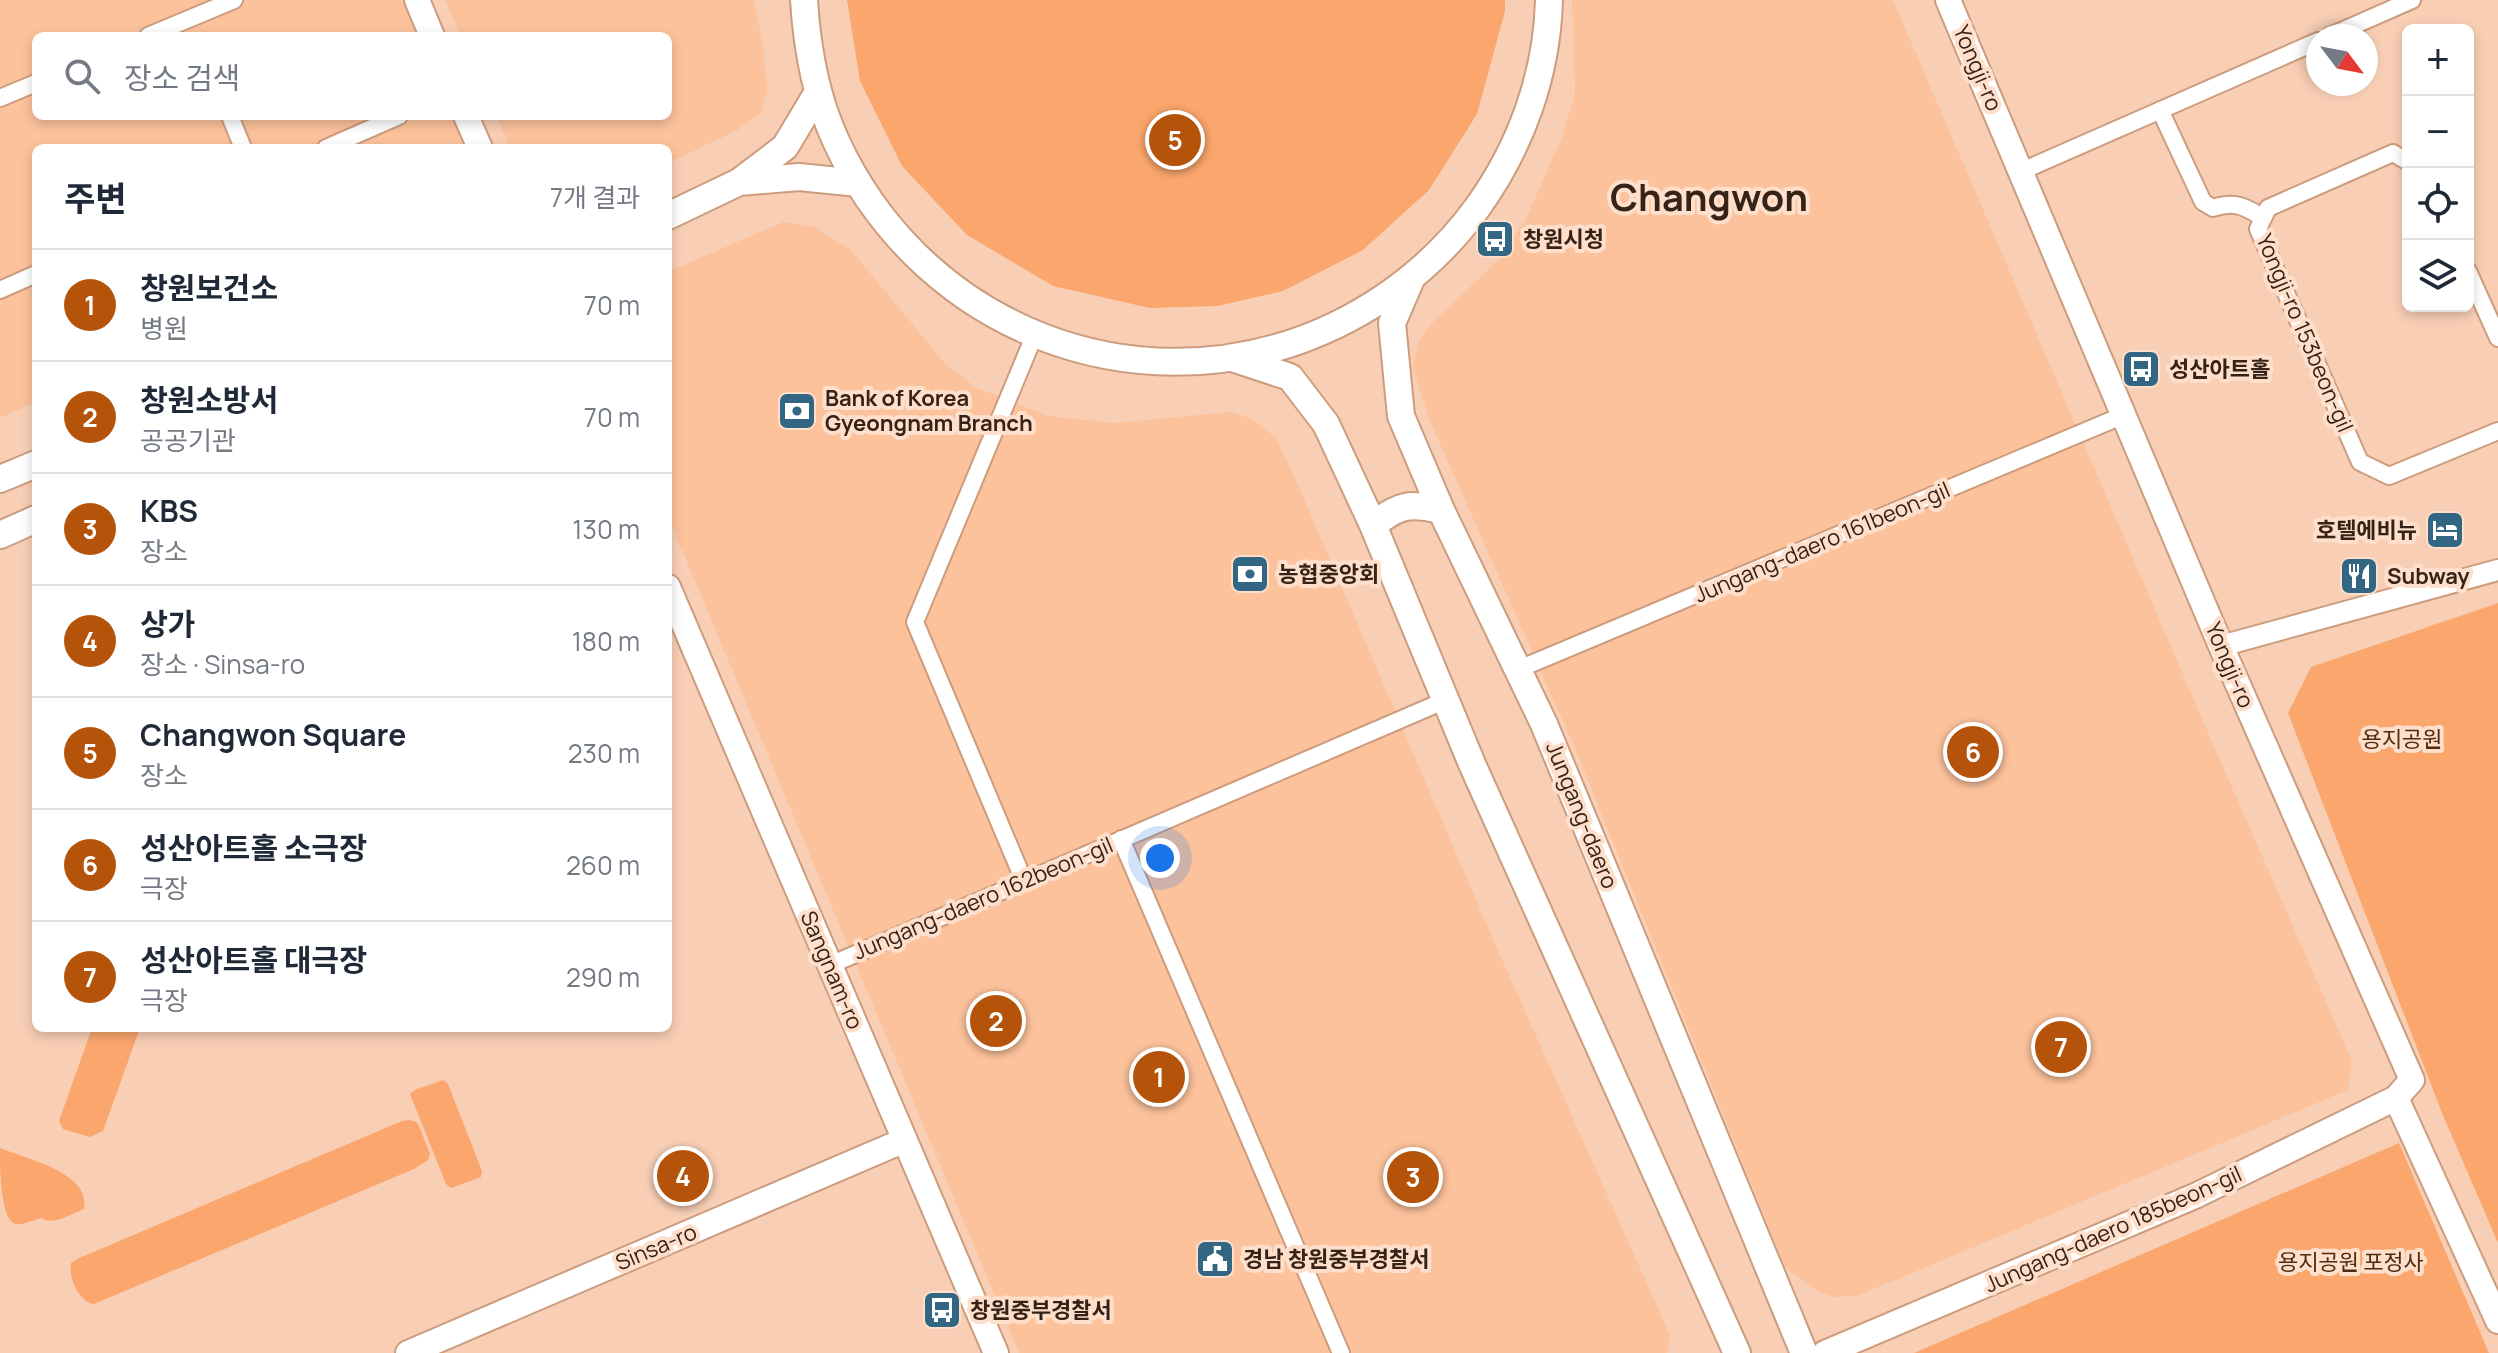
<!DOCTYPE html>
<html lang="ko">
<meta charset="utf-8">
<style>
body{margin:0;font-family:Manrope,"Noto Sans KR",sans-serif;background:#f2f2f3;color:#1f2937}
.controls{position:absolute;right:24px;top:24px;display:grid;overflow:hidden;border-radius:12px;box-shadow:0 4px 12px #0003}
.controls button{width:72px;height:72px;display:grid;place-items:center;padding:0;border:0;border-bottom:2px solid #e0e1e3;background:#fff;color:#1f2937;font:40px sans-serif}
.compass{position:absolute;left:2306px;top:24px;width:72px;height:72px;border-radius:50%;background:#fff;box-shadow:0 4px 12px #0003;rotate:122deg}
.you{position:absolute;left:1160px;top:858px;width:28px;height:28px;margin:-20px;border:6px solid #fff;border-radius:50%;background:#1a73e8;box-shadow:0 0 0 12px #1a73e833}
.badge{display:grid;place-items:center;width:52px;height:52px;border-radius:50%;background:#b45309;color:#fff;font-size:26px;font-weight:700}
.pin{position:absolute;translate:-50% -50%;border:4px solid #fff;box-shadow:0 2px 8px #0006}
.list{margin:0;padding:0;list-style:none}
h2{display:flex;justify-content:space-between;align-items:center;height:104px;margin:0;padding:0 32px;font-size:34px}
h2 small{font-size:26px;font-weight:400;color:#747a83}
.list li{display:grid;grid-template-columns:52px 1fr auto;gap:24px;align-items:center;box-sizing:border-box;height:112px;padding:0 32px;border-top:2px solid #e0e1e3}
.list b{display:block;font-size:30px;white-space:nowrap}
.list p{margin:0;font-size:26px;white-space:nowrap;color:#747a83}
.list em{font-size:26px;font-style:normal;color:#747a83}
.icon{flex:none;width:44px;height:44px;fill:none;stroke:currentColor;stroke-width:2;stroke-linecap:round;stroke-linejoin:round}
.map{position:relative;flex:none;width:2498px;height:1353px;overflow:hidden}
.search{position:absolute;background:#fff;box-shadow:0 4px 12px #0003;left:32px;top:32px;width:640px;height:88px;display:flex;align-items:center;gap:20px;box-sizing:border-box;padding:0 28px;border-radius:12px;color:#747a83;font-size:30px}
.panel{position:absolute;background:#fff;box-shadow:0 4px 12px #0003;left:32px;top:144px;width:640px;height:888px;border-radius:12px}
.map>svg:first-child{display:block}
.built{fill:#fcc29c}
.green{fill:#fba66c}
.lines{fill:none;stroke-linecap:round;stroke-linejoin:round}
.minor-casing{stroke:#cd9c7c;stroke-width:20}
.tertiary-casing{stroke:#cd9c7c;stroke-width:24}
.secondary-casing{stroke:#cd9c7c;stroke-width:28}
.primary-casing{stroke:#cd9c7c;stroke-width:30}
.minor{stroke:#fff;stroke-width:16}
.tertiary{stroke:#fff;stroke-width:20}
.secondary{stroke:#fff;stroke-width:24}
.primary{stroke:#fff;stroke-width:26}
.labels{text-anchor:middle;stroke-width:8;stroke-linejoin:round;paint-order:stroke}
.street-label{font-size:22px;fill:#362216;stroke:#fedfcb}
.poi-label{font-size:22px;font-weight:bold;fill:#362216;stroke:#fedfcb;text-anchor:start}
.park-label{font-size:22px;fill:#512b0e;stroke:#fedfcb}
.town-label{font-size:38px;font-weight:bold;fill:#362216;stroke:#fedfcb}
</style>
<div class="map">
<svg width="2498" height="1353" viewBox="0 0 2498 1353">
<rect width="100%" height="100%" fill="#f8cfb5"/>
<!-- built -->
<path class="built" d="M 0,0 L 406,0 L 422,36 L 36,36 L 36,116 L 456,116 L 470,148 L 36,148 L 36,402 L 0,418 Z
M 445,0 L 754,0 L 763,45 L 767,91 L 761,113 L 736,131 L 668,163 L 668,148 L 510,148 L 496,116 L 668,116 L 668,36 L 461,36 Z
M 1572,0 L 1893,0 L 2216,751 L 2352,1061 L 2348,1090 L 1857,1296 L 1833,1297 L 1816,1290 L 1785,1267 L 1576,751 L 1430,421 L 1413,369 L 1417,345 L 1431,324 L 1498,260 L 1525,221 L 1563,135 L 1575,92 Z
M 783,222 L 813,226 L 850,249 L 944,362 L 975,387 L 1049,416 L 1115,423 L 1230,412 L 1252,419 L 1275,437 L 1291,469 L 1496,946 L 1670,1335 L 1667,1353 L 1019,1353 L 668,517 L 668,272 Z"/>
<!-- green -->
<path class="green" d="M 847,0 L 1505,0 L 1505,11 L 1477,114 L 1429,190 L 1363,250 L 1283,291 L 1217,306 L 1150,308 L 1053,286 L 967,235 L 902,166 L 860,81 Z
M 2498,603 L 2498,1243 L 2442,1113 L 2288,713 L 2311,667 Z
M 92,1028 L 140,1028 L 103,1131 L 90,1137 L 63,1129 L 59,1121 Z
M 443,1080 L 448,1084 L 482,1171 L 481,1177 L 451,1188 L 446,1184 L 410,1094 L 415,1090 Z
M 409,1120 L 416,1122 L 419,1126 L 430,1154 L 428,1160 L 414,1169 L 94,1304 C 79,1302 68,1278 71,1263 L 77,1259 L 402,1121 Z
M 2399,1143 L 2489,1353 L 1914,1353 Z
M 0,1148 C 26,1159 91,1172 84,1209 C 71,1214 53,1226 41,1218 C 34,1220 23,1225 16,1224 C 0,1221 0,1165 0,1148 Z"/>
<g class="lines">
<!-- minor casing -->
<g class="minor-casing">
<path id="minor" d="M 148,36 L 234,0
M 2330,36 L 2412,0
M 0,98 L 36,83
M 2160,110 L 2203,202 L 2213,208 C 2234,201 2245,206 2263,218
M 230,116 L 243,148
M 326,148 L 399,116
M 2408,162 L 2393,153 L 2268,208 L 2258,229 L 2360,462 L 2389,476 L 2498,431
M 2022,171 L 2318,41
M 2468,271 L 2498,338
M 0,290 L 36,274
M 1519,669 L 2124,415
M 1121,839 L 1341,1353
M 1024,881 L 915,622 L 1035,334
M 830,965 L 1446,700"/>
</g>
<!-- tertiary casing -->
<g class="tertiary-casing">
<path id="tertiary" d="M 2221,646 L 2498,570"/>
</g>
<!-- secondary casing -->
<g class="secondary-casing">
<path id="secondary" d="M 417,0 L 432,36
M 1948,0 L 2221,646 L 2412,1080 L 2396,1098 L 2498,1321
M 466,116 L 480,148
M 668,587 L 996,1353
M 408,1353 L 905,1140
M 1825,1353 L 2195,1196 L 2396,1098"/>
</g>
<!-- primary casing -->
<g class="primary-casing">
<path id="primary" d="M 804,0 C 807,48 815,96 836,141 C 916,316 1111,404 1295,342 C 1367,317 1432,270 1477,208 C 1521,147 1547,75 1549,0
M 739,182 L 799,177 L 858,183
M 668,216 L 739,182 L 785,147 L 818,92
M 1412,277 L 1392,323 L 1401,416 L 1441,510 L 1544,724 L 1804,1353
M 1235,359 L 1290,377 L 1326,424 L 1373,525 L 1472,764 L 1737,1353
M 0,479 L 36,464
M 1373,525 C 1400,504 1409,503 1441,510
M 0,535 L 36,519"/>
</g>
<!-- minor -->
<use href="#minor" class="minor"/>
<!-- tertiary -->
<use href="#tertiary" class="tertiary"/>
<!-- secondary -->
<use href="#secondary" class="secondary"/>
<!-- primary -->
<use href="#primary" class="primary"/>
</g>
<!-- icons -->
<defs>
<g id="bus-square" transform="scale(2)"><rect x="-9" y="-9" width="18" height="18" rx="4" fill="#326682" stroke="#fedfcb"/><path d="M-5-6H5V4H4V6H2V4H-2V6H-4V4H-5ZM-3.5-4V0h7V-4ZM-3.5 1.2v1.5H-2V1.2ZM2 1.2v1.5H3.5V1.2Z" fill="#fff"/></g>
<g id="bank-square" transform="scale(2)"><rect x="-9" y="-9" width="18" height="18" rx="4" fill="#326682" stroke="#fedfcb"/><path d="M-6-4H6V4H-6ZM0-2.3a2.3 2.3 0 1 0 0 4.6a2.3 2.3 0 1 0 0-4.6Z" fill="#fff"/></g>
<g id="hotel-square" transform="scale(2)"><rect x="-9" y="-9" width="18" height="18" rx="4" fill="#326682" stroke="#fedfcb"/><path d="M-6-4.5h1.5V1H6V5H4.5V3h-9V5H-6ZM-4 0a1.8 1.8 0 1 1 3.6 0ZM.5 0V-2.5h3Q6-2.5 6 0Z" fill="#fff"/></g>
<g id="restaurant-square" transform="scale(2)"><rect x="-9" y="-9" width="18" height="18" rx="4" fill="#326682" stroke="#fedfcb"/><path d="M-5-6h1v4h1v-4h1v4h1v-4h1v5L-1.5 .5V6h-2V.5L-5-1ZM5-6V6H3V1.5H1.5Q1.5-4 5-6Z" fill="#fff"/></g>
<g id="civic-square" transform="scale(2)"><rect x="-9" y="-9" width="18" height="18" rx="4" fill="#326682" stroke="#fedfcb"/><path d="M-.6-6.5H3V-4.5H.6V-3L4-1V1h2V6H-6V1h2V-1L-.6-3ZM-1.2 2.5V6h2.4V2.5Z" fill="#fff"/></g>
</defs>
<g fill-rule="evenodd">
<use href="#bus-square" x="1495" y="239"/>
<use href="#bus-square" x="2141" y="369"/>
<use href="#bank-square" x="797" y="411"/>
<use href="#hotel-square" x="2445" y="530"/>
<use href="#bank-square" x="1250" y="574"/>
<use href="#restaurant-square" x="2359" y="576"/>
<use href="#civic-square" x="1215" y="1259"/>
<use href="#bus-square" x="942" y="1310"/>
</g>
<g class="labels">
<!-- street labels -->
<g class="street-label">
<text transform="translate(1978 68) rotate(67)" y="8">Yongji-ro</text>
<text transform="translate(2305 333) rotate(67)" y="8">Yongji-ro 153beon-gil</text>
<text transform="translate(1822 542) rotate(-23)" y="8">Jungang-daero 161beon-gil</text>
<text transform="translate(2230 665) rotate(67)" y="8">Yongji-ro</text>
<text transform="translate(1582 815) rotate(68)" y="8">Jungang-daero</text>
<text transform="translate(983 898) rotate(-23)" y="8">Jungang-daero 162beon-gil</text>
<text transform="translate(832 970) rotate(67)" y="8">Sangnam-ro</text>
<text transform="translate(2113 1229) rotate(-24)" y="8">Jungang-daero 185beon-gil</text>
<text transform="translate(656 1247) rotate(-23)" y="8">Sinsa-ro</text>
</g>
<!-- poi labels -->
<g class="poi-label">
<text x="1523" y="247">창원시청</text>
<text x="2169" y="377">성산아트홀</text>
<text x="825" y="406">Bank of Korea<tspan x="825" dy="25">Gyeongnam Branch</tspan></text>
<text x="2417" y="538" text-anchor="end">호텔에비뉴</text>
<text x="1278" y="582">농협중앙회</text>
<text x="2387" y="584">Subway</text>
<text x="1243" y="1267">경남 창원중부경찰서</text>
<text x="970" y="1318">창원중부경찰서</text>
</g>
<!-- park labels -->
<g class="park-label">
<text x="2402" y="747">용지공원</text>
<text x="2351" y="1270">용지공원 포정사</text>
</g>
<!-- town labels -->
<g class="town-label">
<text x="1709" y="211">Changwon</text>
</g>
</g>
</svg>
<div class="controls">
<button>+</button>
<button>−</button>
<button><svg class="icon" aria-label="locate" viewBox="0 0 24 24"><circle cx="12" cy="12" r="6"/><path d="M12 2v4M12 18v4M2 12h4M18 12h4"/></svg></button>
<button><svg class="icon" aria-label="layers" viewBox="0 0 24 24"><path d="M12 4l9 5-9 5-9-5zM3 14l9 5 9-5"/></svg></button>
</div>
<svg class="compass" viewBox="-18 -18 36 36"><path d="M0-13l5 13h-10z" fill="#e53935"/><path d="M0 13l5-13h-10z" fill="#747a83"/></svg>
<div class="you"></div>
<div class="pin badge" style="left:1159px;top:1077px">1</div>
<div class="pin badge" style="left:996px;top:1021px">2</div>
<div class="pin badge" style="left:1413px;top:1177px">3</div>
<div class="pin badge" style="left:683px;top:1176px">4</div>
<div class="pin badge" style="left:1175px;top:140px">5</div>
<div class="pin badge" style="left:1973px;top:752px">6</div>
<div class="pin badge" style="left:2061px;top:1047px">7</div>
<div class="search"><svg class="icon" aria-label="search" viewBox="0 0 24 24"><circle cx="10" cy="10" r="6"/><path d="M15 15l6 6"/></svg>장소 검색</div>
<section class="panel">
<h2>주변<small>7개 결과</small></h2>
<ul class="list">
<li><span class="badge">1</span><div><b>창원보건소</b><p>병원</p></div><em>70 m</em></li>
<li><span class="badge">2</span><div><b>창원소방서</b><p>공공기관</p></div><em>70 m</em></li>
<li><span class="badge">3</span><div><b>KBS</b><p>장소</p></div><em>130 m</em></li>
<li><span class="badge">4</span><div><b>상가</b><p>장소 · Sinsa-ro</p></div><em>180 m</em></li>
<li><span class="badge">5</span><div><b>Changwon Square</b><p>장소</p></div><em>230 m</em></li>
<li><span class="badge">6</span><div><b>성산아트홀 소극장</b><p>극장</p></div><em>260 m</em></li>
<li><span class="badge">7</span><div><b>성산아트홀 대극장</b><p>극장</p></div><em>290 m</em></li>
</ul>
</section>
</div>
